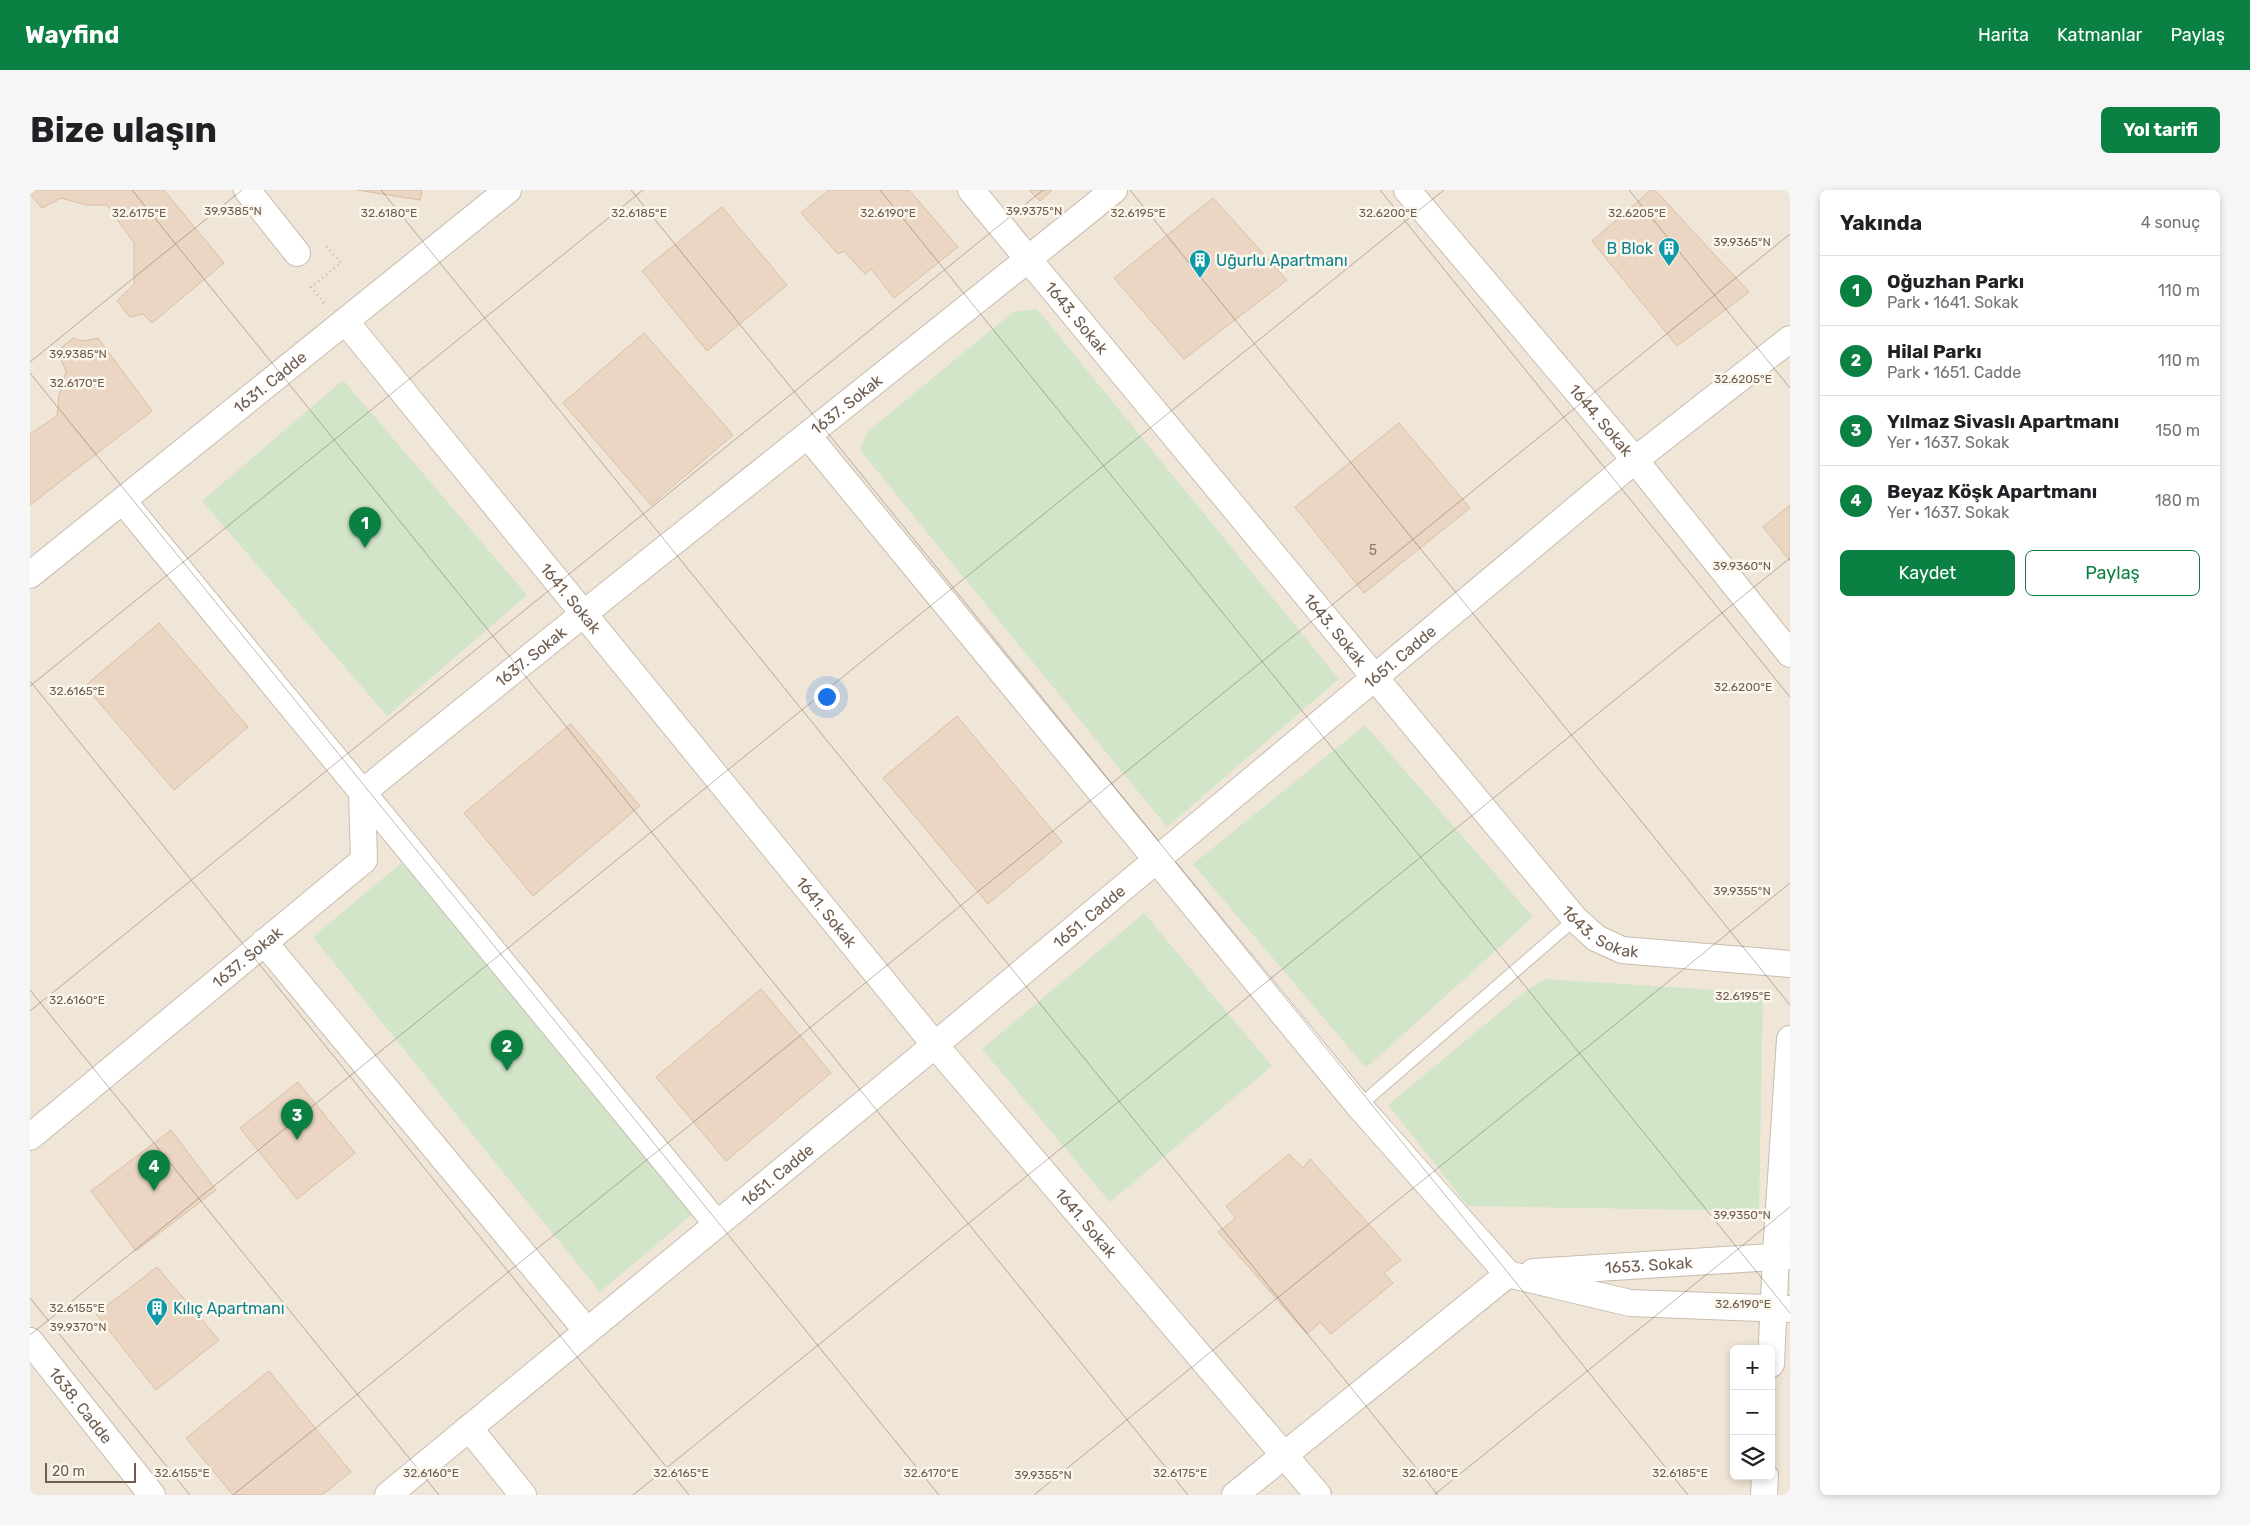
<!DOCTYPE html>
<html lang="tr">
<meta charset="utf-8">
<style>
body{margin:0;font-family:Rubik,sans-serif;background:#f6f6f6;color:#202124}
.controls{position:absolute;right:15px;bottom:15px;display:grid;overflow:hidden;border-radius:8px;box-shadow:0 2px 8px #0003}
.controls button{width:45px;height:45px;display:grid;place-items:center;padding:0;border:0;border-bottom:1px solid #e0e0e0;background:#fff;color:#202124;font:25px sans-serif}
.scale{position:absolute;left:15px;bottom:12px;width:91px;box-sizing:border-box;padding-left:5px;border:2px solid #705d4f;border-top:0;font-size:14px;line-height:18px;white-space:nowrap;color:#705d4f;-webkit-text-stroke:4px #fcf7ed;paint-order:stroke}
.you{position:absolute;left:796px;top:506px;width:18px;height:18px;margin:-12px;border:4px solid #fff;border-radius:50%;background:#1a73e8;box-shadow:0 0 0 8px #1a73e833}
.badge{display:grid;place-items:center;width:32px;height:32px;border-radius:50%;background:#0b8043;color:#fff;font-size:16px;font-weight:700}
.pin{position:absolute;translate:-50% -41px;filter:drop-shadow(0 1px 2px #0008)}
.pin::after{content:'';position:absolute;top:26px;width:18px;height:15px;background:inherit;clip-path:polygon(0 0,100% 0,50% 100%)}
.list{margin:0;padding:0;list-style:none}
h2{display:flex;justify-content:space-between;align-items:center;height:65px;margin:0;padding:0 20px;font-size:21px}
h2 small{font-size:16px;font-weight:400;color:#757577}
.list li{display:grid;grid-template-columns:32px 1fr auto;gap:15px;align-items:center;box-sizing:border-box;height:70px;padding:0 20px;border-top:1px solid #e0e0e0}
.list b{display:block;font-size:19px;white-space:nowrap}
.list p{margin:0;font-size:16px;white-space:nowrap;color:#757577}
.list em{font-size:16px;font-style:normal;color:#757577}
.actions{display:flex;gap:10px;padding:15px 20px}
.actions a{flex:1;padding:11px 0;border:1px solid #0b8043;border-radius:8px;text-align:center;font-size:18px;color:#0b8043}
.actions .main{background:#0b8043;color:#fff}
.icon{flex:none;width:28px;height:28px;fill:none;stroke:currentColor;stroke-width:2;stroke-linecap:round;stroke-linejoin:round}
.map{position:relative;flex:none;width:1760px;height:1305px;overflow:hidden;border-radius:8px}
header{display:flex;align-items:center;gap:30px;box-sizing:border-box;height:70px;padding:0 25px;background:#0b8043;color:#fff}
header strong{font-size:24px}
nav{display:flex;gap:28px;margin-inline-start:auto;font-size:18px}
.intro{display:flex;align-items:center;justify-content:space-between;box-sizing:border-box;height:120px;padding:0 30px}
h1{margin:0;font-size:35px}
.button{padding:12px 22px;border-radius:8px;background:#0b8043;color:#fff;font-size:18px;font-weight:700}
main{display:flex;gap:30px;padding:0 30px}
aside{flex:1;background:#fff;border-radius:8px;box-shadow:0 2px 8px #0003}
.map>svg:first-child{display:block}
.residential{fill:#f0e6d7;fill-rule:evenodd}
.green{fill:#d2e5c8}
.building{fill:#ebd5c3;stroke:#dbbda5}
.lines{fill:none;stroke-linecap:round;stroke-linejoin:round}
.service-casing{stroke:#cabcaf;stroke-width:14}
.minor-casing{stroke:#cabcaf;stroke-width:28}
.path{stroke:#d0b9a6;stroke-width:3;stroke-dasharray:1 4;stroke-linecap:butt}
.service{stroke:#fff;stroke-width:12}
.minor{stroke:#fff;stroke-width:26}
.ticks{fill:none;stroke:#705d4f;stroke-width:1;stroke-opacity:0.45}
.labels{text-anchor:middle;stroke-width:5;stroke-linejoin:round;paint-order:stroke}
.number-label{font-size:14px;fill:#8f7b6c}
.culture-label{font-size:16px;fill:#0d838f;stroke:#fcf7ed;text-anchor:start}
.street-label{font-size:16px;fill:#705d4f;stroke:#fcf7ed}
.ticks-label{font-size:12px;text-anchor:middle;fill:#705d4f;stroke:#fcf7ed;stroke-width:5;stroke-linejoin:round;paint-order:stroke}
</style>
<header>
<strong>Wayfind</strong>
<nav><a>Harita</a><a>Katmanlar</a><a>Paylaş</a></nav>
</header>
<div class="intro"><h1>Bize ulaşın</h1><a class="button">Yol tarifi</a></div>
<main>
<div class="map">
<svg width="1760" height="1305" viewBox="0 0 1760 1305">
<rect width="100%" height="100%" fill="#f9f3e8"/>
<!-- residential -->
<path class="residential" d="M 0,0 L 1760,0 L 1760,1305 L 0,1305 ZM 1704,1159 L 1741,1159 L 1741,1286 L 1704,1286 Z"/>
<!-- green -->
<path class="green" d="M 1007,119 L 1309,489 L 1137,637 L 830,260 L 837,242 L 983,122 Z
M 313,190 L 497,405 L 357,526 L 172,311 Z
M 1335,535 L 1503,727 L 1336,878 L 1163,674 Z
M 382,664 L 672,1016 L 570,1102 L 283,747 Z
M 1114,723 L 1242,876 L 1080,1012 L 952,859 Z
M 1515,789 L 1733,803 L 1729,1021 L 1438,1016 L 1358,915 L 1493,803 Z"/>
<!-- building -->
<path class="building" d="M 0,0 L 134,0 L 194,73 L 122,133 L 113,124 L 100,127 L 87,111 L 104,94 L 104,53 L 77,15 L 56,15 L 31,8 L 12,18 L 0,4 Z
M 327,0 L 392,0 L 390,10 Z
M 799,0 L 879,0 L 928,57 L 864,108 L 841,79 L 835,84 L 814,61 L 808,64 L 771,23 Z
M 999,0 L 1022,0 L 1010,11 Z
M 1621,0 L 1625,0 L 1719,102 L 1647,156 L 1562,51 Z
M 1183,8 L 1257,90 L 1154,169 L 1084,88 Z
M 692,17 L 757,95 L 677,161 L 612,81 Z
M 614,143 L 703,245 L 621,315 L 533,213 Z
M 43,148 L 52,151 L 68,148 L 122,221 L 0,315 L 0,244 L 27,226 L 29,205 L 36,181 L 27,161 Z
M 1369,233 L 1440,318 L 1334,403 L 1265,317 Z
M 1760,315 L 1760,371 L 1733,337 Z
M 129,433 L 218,537 L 144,600 L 55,496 Z
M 927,526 L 1032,652 L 958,714 L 853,588 Z
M 541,534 L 610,616 L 503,706 L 434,623 Z
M 731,799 L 801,883 L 696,971 L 626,887 Z
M 268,892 L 325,963 L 267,1009 L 210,938 Z
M 141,940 L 186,1000 L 106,1061 L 61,1001 Z
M 1259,964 L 1273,978 L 1280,969 L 1371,1070 L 1354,1083 L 1363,1093 L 1301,1144 L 1290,1132 L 1277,1144 L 1188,1042 L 1206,1028 L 1196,1016 Z
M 127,1077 L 189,1150 L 126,1200 L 66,1124 Z
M 239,1181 L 321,1282 L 292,1305 L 203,1305 L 156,1248 Z"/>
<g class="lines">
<!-- service casing -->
<g class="service-casing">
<path id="service" d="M 1329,916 L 1545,729"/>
</g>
<!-- minor casing -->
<g class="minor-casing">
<g id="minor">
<path d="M 217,0 L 267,63"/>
<path id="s1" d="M 941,0 L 1545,729 L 1566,748 L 1592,760 L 1760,774"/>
<path id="s2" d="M 1377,0 L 1605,270 L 1760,464"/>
<path id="s3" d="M 316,132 L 905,855 L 1288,1305"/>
<path d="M 778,246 L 1329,916 L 1478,1084 L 1600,1113 L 1760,1119"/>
<path d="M 93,311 L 687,1034"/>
<path id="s4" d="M 0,385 L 478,0"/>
<path d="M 234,752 L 557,1141"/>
<path id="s5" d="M 0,947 L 334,670 L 332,603 C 581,399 834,202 1084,0"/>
<path id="s6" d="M 1503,1082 L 1760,1066"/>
<path id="s7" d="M 0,1151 L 122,1305"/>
<path d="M 1741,1174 L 1746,1065 L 1760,849"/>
<path d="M 439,1238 L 493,1305"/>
<path id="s8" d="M 358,1305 L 905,855 L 1605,270 L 1760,149"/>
<path d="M 1205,1305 L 1478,1084"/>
<path d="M 1734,1305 L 1735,1286"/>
</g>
</g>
<!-- path -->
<path class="path" d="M 294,113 L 281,97 L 311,73 L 295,55"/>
<!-- service -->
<use href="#service" class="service"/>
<!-- minor -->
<use href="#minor" class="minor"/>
</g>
<!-- ticks -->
<path class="ticks" d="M 102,0 L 1158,1305M 351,0 L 1408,1305M 601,0 L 1658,1305M 850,0 L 1760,1123M 1100,0 L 1760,815M 1350,0 L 1760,507M 1599,0 L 1760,198M 0,172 L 212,0M 0,183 L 909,1305M 0,491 L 659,1305M 0,496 L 613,0M 0,800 L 409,1305M 0,821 L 1013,0M 0,1108 L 160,1305M 0,1145 L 1414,0M 203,1305 L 1760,44M 603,1305 L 1760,368M 1004,1305 L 1760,693M 1404,1305 L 1760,1017"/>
<!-- icons -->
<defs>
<g id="building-pin" transform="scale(1.125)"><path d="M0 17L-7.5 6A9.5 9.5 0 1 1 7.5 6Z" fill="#0f9aa8" stroke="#fcf7ed"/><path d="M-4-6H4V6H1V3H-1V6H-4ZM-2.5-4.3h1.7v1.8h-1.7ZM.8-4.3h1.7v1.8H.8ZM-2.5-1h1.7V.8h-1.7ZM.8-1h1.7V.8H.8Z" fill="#fff"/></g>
</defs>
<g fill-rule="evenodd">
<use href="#building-pin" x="1639" y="58"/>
<use href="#building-pin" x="1170" y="70"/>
<use href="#building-pin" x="127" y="1118"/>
</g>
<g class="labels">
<!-- number labels -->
<g class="number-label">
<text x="1343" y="365">5</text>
</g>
<!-- culture labels -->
<g class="culture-label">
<text x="1623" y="64" text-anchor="end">B Blok</text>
<text x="1186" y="76">Uğurlu Apartmanı</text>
<text x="143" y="1124">Kılıç Apartmanı</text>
</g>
<!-- street labels -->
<g class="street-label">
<text dy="6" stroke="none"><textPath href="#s1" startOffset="166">1643. Sokak</textPath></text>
<text dy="6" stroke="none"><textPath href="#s4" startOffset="308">1631. Cadde</textPath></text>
<text dy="6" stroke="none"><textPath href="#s5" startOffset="1122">1637. Sokak</textPath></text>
<text dy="6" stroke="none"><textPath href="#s2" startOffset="301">1644. Sokak</textPath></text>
<text dy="6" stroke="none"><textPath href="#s3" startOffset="356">1641. Sokak</textPath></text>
<text dy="6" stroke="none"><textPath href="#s1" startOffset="571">1643. Sokak</textPath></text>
<text dy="6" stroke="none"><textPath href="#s5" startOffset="718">1637. Sokak</textPath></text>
<text dy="6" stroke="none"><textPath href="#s8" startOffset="1314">1651. Cadde</textPath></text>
<text dy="6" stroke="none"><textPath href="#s3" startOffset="761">1641. Sokak</textPath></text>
<text dy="6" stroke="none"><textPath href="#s8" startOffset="909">1651. Cadde</textPath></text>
<text dy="6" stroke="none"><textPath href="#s1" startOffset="976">1643. Sokak</textPath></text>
<text dy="6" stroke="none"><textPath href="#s5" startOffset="282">1637. Sokak</textPath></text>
<text dy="6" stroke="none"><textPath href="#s8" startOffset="504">1651. Cadde</textPath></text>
<text dy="6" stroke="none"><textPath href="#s3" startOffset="1166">1641. Sokak</textPath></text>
<text dy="6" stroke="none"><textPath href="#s6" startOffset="116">1653. Sokak</textPath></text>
<text dy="6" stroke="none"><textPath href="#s7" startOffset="82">1638. Cadde</textPath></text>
</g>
</g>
<g class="ticks-label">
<text x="203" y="25">39.9385°N</text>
<text x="1004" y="25">39.9375°N</text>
<text x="109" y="27">32.6175°E</text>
<text x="359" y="27">32.6180°E</text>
<text x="609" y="27">32.6185°E</text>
<text x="858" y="27">32.6190°E</text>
<text x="1108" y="27">32.6195°E</text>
<text x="1358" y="27">32.6200°E</text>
<text x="1607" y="27">32.6205°E</text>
<text x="1712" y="56">39.9365°N</text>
<text x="48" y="168">39.9385°N</text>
<text x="1713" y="193">32.6205°E</text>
<text x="47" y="197">32.6170°E</text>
<text x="1712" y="380">39.9360°N</text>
<text x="1713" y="501">32.6200°E</text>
<text x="47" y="505">32.6165°E</text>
<text x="1712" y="705">39.9355°N</text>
<text x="1713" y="810">32.6195°E</text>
<text x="47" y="814">32.6160°E</text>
<text x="1712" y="1029">39.9350°N</text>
<text x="1713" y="1118">32.6190°E</text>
<text x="47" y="1122">32.6155°E</text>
<text x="48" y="1141">39.9370°N</text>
<text x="152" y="1287">32.6155°E</text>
<text x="401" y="1287">32.6160°E</text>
<text x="651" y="1287">32.6165°E</text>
<text x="901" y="1287">32.6170°E</text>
<text x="1150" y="1287">32.6175°E</text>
<text x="1400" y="1287">32.6180°E</text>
<text x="1650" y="1287">32.6185°E</text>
<text x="1013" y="1289">39.9355°N</text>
</g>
</svg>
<div class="controls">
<button>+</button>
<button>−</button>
<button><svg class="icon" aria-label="layers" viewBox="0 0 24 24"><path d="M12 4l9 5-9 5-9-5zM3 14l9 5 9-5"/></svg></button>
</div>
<div class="scale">20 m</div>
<div class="you"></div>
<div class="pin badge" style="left:335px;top:358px">1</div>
<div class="pin badge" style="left:477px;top:881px">2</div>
<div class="pin badge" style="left:267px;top:950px">3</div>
<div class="pin badge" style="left:124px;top:1001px">4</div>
</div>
<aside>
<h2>Yakında<small>4 sonuç</small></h2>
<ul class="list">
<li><span class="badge">1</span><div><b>Oğuzhan Parkı</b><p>Park · 1641. Sokak</p></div><em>110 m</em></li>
<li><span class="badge">2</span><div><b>Hilal Parkı</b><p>Park · 1651. Cadde</p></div><em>110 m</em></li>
<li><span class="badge">3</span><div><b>Yılmaz Sivaslı Apartmanı</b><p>Yer · 1637. Sokak</p></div><em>150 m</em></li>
<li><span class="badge">4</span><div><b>Beyaz Köşk Apartmanı</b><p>Yer · 1637. Sokak</p></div><em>180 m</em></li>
</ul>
<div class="actions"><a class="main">Kaydet</a><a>Paylaş</a></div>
</aside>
</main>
